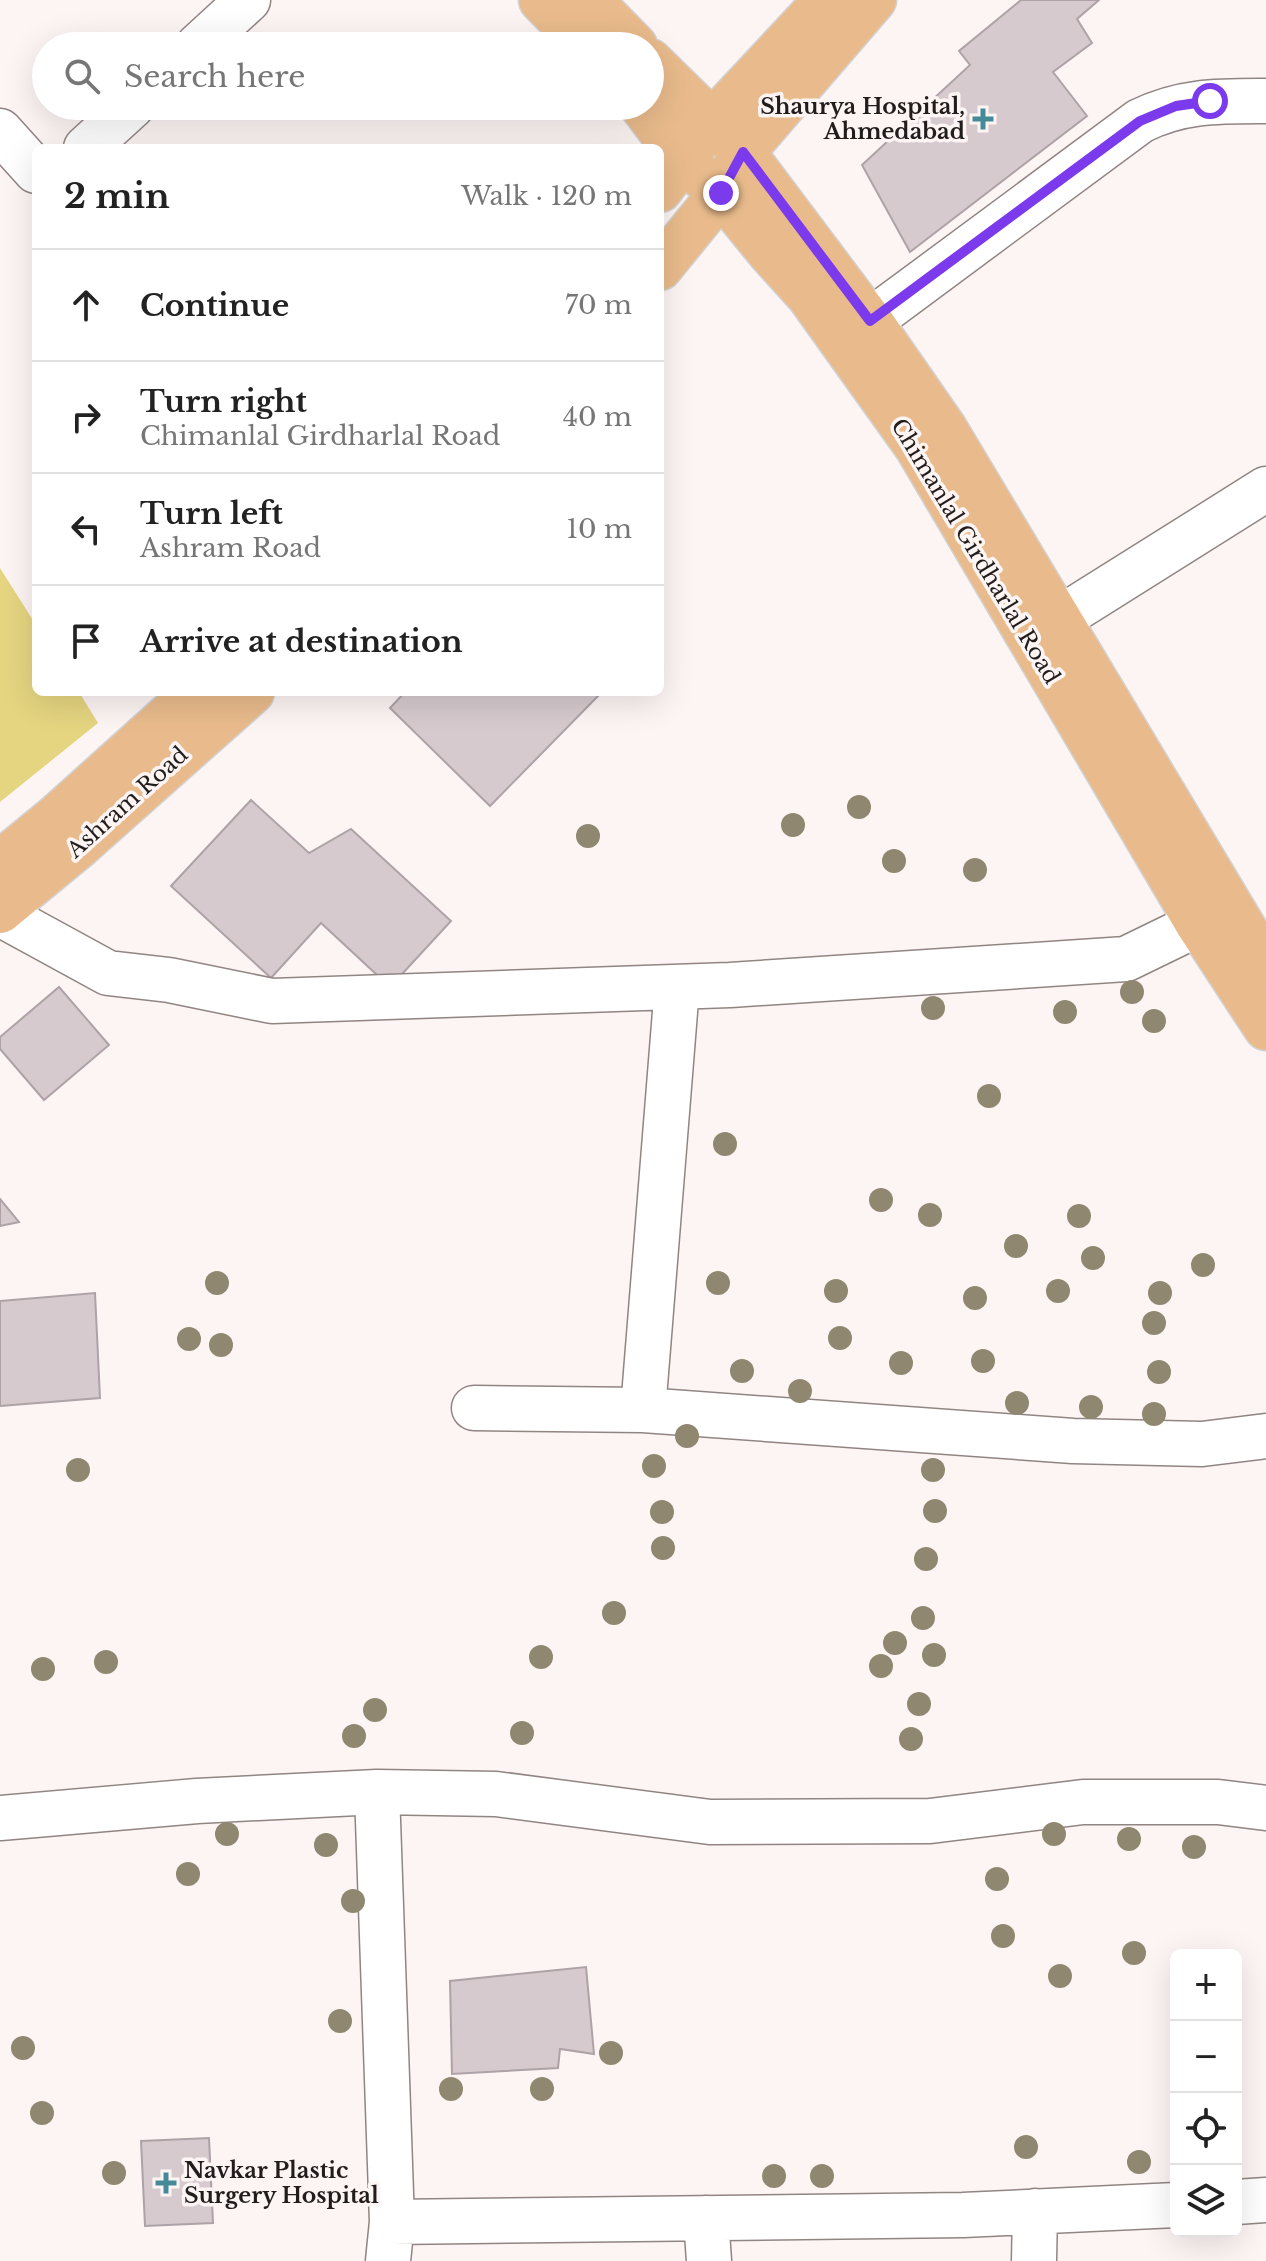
<!DOCTYPE html>
<meta charset="utf-8">
<style>
body{margin:0;font-family:"Libre Baskerville",serif;background:#f2f2f2;color:#222}
.controls{position:absolute;right:24px;bottom:24px;display:grid;overflow:hidden;border-radius:12px;box-shadow:0 8px 32px #0002}
.controls button{width:72px;height:72px;display:grid;place-items:center;padding:0;border:0;border-bottom:2px solid #e0e0e0;background:#fff;color:#222;font:40px sans-serif}
.stop{position:absolute;width:24px;height:24px;margin:-18px;border:6px solid #7c3aed;border-radius:50%;background:#fff}
.stop.end{background:#7c3aed;border-color:#fff;box-shadow:0 2px 8px #0008}
.list{margin:0;padding:0;list-style:none}
h2{display:flex;justify-content:space-between;align-items:center;height:104px;margin:0;padding:0 32px;font-size:34px}
h2 small{font-size:26px;font-weight:400;color:#767676}
.list li{display:grid;grid-template-columns:52px 1fr auto;gap:24px;align-items:center;box-sizing:border-box;height:112px;padding:0 32px;border-top:2px solid #e0e0e0}
.list b{display:block;font-size:30px;white-space:nowrap}
.list p{margin:0;font-size:26px;white-space:nowrap;color:#767676}
.list em{font-size:26px;font-style:normal;color:#767676}
.icon{flex:none;width:44px;height:44px;fill:none;stroke:currentColor;stroke-width:2;stroke-linecap:round;stroke-linejoin:round}
.map{position:relative;flex:none;width:1266px;height:2261px;overflow:hidden}
.search{position:absolute;background:#fff;box-shadow:0 8px 32px #0002;left:32px;top:32px;width:632px;height:88px;display:flex;align-items:center;gap:20px;box-sizing:border-box;padding:0 28px;border-radius:44px;color:#767676;font-size:30px}
.panel{position:absolute;background:#fff;box-shadow:0 8px 32px #0002;left:32px;top:144px;width:632px;height:552px;border-radius:12px}
.map>svg:first-child{display:block}
.green{fill:#e5d581}
.building{fill:#d6cace;stroke:#aea2a7;stroke-width:2}
.lines{fill:none;stroke-linecap:round;stroke-linejoin:round}
.minor-casing{stroke:#918583;stroke-width:47}
.major-casing{stroke:#d3d2d2;stroke-width:47}
.minor{stroke:#fff;stroke-width:44}
.major{stroke:#e9bb8c;stroke-width:44}
.tree{fill:#8f876f}
.route{stroke:#7c3aed;stroke-width:10}
.poi-dot{fill:#468998;stroke:#fdf5f4;stroke-width:3}
.labels{text-anchor:middle;stroke-width:7;stroke-linejoin:round;paint-order:stroke}
.poi-label{font-size:22px;font-weight:bold;fill:#221d1d;stroke:#fdf5f4;text-anchor:end}
.street-label{font-size:22px;fill:#221d1d;stroke:#fdf5f4}
</style>
<div class="map">
<svg width="1266" height="2261" viewBox="0 0 1266 2261">
<rect width="100%" height="100%" fill="#fdf5f4"/>
<!-- green -->
<path class="green" d="M 0,568 L 36,625 L 36,692 L 79,692 L 98,723 L 0,802 Z"/>
<!-- building -->
<path class="building" d="M 1021,0 L 1099,0 L 1077,19 L 1092,43 L 1053,72 L 1087,116 L 910,252 L 862,165 L 970,65 L 959,51 Z
M 405,692 L 602,692 L 490,806 L 390,708 Z
M 251,800 L 309,853 L 351,829 L 451,921 L 390,987 L 321,923 L 271,978 L 171,886 Z
M 59,987 L 109,1045 L 44,1100 L 0,1049 L 0,1037 Z
M 0,1199 L 19,1222 L 0,1226 Z
M 95,1293 L 100,1398 L 0,1406 L 0,1301 Z
M 586,1967 L 594,2054 L 560,2049 L 558,2068 L 452,2074 L 450,1981 Z
M 209,2138 L 213,2223 L 145,2226 L 141,2141 Z"/>
<g class="lines">
<!-- minor casing -->
<g class="minor-casing">
<path id="minor" d="M 198,46 L 248,0
M 0,131 L 36,171
M 86,148 L 132,106
M 870,321 L 1140,121 C 1182,100 1220,101 1266,101
M 1059,619 L 1266,489
M 0,914 L 108,973 L 169,980 L 272,1001 L 730,985 L 1126,959 L 1198,924
M 474,1408 L 643,1410 L 1073,1441 L 1202,1444 L 1266,1436
M 643,1410 L 677,987
M 377,1792 L 392,2222 L 388,2261
M 0,1818 L 197,1801 L 377,1792 L 496,1794 L 710,1822 L 930,1821 L 1083,1802 L 1218,1802 L 1266,1808
M 1236,2202 L 1266,2200
M 706,2218 L 709,2261
M 392,2222 L 963,2215 L 1176,2205
M 1034,2261 L 1035,2211"/>
</g>
<!-- major casing -->
<g class="major-casing">
<path id="major" d="M 541,0 L 586,46
M 590,0 L 635,46
M 650,61 L 743,152 L 870,321 L 945,429 L 1266,965
M 642,106 L 683,161 L 721,193 L 770,253 L 809,296 L 917,447 L 1198,924 L 1266,1028
M 660,190 L 712,122 L 826,0
M 660,268 L 721,193 L 743,152 L 874,0
M 0,863 L 56,817 L 195,692
M 0,911 L 80,845 L 252,692"/>
</g>
<!-- minor -->
<use href="#minor" class="minor"/>
<!-- major -->
<use href="#major" class="major"/>
</g>
<!-- trees -->
<g class="tree">
<circle cx="859" cy="807" r="12"/>
<circle cx="793" cy="825" r="12"/>
<circle cx="588" cy="836" r="12"/>
<circle cx="894" cy="861" r="12"/>
<circle cx="975" cy="870" r="12"/>
<circle cx="1132" cy="992" r="12"/>
<circle cx="933" cy="1008" r="12"/>
<circle cx="1065" cy="1012" r="12"/>
<circle cx="1154" cy="1021" r="12"/>
<circle cx="989" cy="1096" r="12"/>
<circle cx="725" cy="1144" r="12"/>
<circle cx="881" cy="1200" r="12"/>
<circle cx="930" cy="1215" r="12"/>
<circle cx="1079" cy="1216" r="12"/>
<circle cx="1016" cy="1246" r="12"/>
<circle cx="1093" cy="1258" r="12"/>
<circle cx="1203" cy="1265" r="12"/>
<circle cx="217" cy="1283" r="12"/>
<circle cx="718" cy="1283" r="12"/>
<circle cx="836" cy="1291" r="12"/>
<circle cx="1058" cy="1291" r="12"/>
<circle cx="1160" cy="1293" r="12"/>
<circle cx="975" cy="1298" r="12"/>
<circle cx="1154" cy="1323" r="12"/>
<circle cx="840" cy="1338" r="12"/>
<circle cx="189" cy="1339" r="12"/>
<circle cx="221" cy="1345" r="12"/>
<circle cx="983" cy="1361" r="12"/>
<circle cx="901" cy="1363" r="12"/>
<circle cx="742" cy="1371" r="12"/>
<circle cx="1159" cy="1372" r="12"/>
<circle cx="800" cy="1391" r="12"/>
<circle cx="1017" cy="1403" r="12"/>
<circle cx="1091" cy="1407" r="12"/>
<circle cx="1154" cy="1414" r="12"/>
<circle cx="687" cy="1436" r="12"/>
<circle cx="654" cy="1466" r="12"/>
<circle cx="78" cy="1470" r="12"/>
<circle cx="933" cy="1470" r="12"/>
<circle cx="935" cy="1511" r="12"/>
<circle cx="662" cy="1512" r="12"/>
<circle cx="663" cy="1548" r="12"/>
<circle cx="926" cy="1559" r="12"/>
<circle cx="614" cy="1613" r="12"/>
<circle cx="923" cy="1618" r="12"/>
<circle cx="895" cy="1643" r="12"/>
<circle cx="934" cy="1655" r="12"/>
<circle cx="541" cy="1657" r="12"/>
<circle cx="106" cy="1662" r="12"/>
<circle cx="881" cy="1666" r="12"/>
<circle cx="43" cy="1669" r="12"/>
<circle cx="919" cy="1704" r="12"/>
<circle cx="375" cy="1710" r="12"/>
<circle cx="522" cy="1733" r="12"/>
<circle cx="354" cy="1736" r="12"/>
<circle cx="911" cy="1739" r="12"/>
<circle cx="227" cy="1834" r="12"/>
<circle cx="1054" cy="1834" r="12"/>
<circle cx="1129" cy="1839" r="12"/>
<circle cx="326" cy="1845" r="12"/>
<circle cx="1194" cy="1847" r="12"/>
<circle cx="188" cy="1874" r="12"/>
<circle cx="997" cy="1879" r="12"/>
<circle cx="353" cy="1901" r="12"/>
<circle cx="1003" cy="1936" r="12"/>
<circle cx="1134" cy="1953" r="12"/>
<circle cx="1060" cy="1976" r="12"/>
<circle cx="340" cy="2021" r="12"/>
<circle cx="23" cy="2048" r="12"/>
<circle cx="611" cy="2053" r="12"/>
<circle cx="451" cy="2089" r="12"/>
<circle cx="542" cy="2089" r="12"/>
<circle cx="42" cy="2113" r="12"/>
<circle cx="1026" cy="2147" r="12"/>
<circle cx="1139" cy="2162" r="12"/>
<circle cx="114" cy="2173" r="12"/>
<circle cx="774" cy="2176" r="12"/>
<circle cx="822" cy="2176" r="12"/>
</g>
<g class="lines">
<!-- route -->
<path class="route" d="M 721,193 L 743,152 L 870,321 L 1140,121 L 1176,106 L 1210,101"/>
</g>
<!-- markers -->
<g class="poi-dot">
<path d="M979 107h8v8h8v8h-8v8h-8v-8h-8v-8h8z"/>
<path d="M162 2171h8v8h8v8h-8v8h-8v-8h-8v-8h8z"/>
</g>
<g class="labels">
<!-- poi labels -->
<g class="poi-label">
<text x="965" y="114">Shaurya Hospital,<tspan x="965" dy="25">Ahmedabad</tspan></text>
<text x="184" y="2178" text-anchor="start">Navkar Plastic<tspan x="184" dy="25">Surgery Hospital</tspan></text>
</g>
<!-- street labels -->
<g class="street-label">
<text transform="translate(976 551) rotate(59)" y="8">Chimanlal Girdharlal Road</text>
<text transform="translate(127 802) rotate(-42)" y="8">Ashram Road</text>
</g>
</g>
</svg>
<div class="controls">
<button>+</button>
<button>−</button>
<button><svg class="icon" aria-label="locate" viewBox="0 0 24 24"><circle cx="12" cy="12" r="6"/><path d="M12 2v4M12 18v4M2 12h4M18 12h4"/></svg></button>
<button><svg class="icon" aria-label="layers" viewBox="0 0 24 24"><path d="M12 4l9 5-9 5-9-5zM3 14l9 5 9-5"/></svg></button>
</div>
<div class="stop" style="left:1210px;top:101px"></div>
<div class="stop end" style="left:721px;top:193px"></div>
<div class="search"><svg class="icon" aria-label="search" viewBox="0 0 24 24"><circle cx="10" cy="10" r="6"/><path d="M15 15l6 6"/></svg>Search here</div>
<section class="panel">
<h2>2 min<small>Walk · 120 m</small></h2>
<ul class="list">
<li><svg class="icon" aria-label="ahead" viewBox="0 0 24 24"><path d="M12 20V5M6 11l6-6 6 6"/></svg><div><b>Continue</b></div><em>70 m</em></li>
<li><svg class="icon" aria-label="right" viewBox="0 0 24 24"><path d="M7 20v-9h11M14 6l5 5-5 5"/></svg><div><b>Turn right</b><p>Chimanlal Girdharlal Road</p></div><em>40 m</em></li>
<li><svg class="icon" aria-label="left" viewBox="0 0 24 24"><path d="M17 20v-9H6M10 6l-5 5 5 5"/></svg><div><b>Turn left</b><p>Ashram Road</p></div><em>10 m</em></li>
<li><svg class="icon" aria-label="arrive" viewBox="0 0 24 24"><path d="M6 21V4h12l-3 4 3 4H6"/></svg><div><b>Arrive at destination</b></div></li>
</ul>
</section>
</div>
